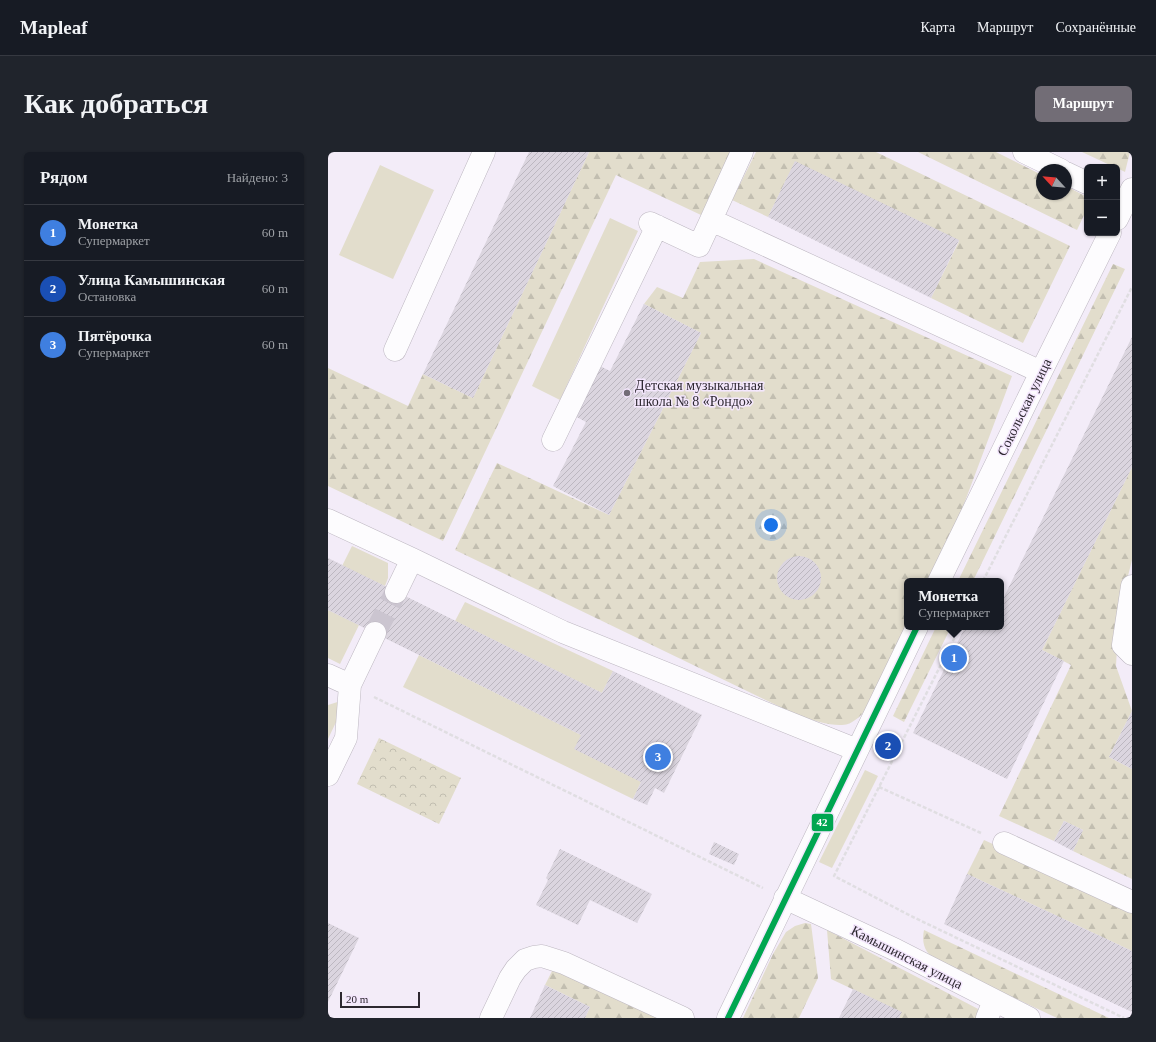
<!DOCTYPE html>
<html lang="ru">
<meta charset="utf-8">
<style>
body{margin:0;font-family:Georgia,serif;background:#20242c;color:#f1f3f6}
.controls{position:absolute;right:12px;top:12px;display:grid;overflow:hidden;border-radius:6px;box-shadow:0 1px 3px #0004}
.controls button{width:36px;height:36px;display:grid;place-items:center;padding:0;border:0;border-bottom:1px solid #363941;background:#171b24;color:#f1f3f6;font:20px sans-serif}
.compass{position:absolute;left:708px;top:12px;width:36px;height:36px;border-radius:50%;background:#171b24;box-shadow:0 1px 3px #0004;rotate:296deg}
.scale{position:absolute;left:12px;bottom:10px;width:80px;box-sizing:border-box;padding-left:4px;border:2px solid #2d2830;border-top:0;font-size:11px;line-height:14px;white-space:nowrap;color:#2d2830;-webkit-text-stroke:3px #f4e7fd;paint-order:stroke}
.you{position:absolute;left:443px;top:373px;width:14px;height:14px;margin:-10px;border:3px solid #fff;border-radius:50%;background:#1a73e8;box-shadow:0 0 0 6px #1a73e833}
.badge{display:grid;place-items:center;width:26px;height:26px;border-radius:50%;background:#726d76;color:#fff;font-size:13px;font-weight:700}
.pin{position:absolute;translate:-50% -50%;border:2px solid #fff;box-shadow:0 1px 4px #0006}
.popup{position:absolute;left:576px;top:426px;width:100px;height:52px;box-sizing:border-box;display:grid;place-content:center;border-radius:6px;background:#171b24;filter:drop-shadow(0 1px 3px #0005);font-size:13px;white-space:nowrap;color:#9ea1a6}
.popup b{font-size:15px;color:#f1f3f6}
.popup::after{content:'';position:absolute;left:50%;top:100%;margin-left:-8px;border:8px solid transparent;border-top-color:#171b24}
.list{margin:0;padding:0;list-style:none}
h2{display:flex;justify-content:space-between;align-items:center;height:52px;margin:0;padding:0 16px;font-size:17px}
h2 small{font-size:13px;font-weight:400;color:#9ea1a6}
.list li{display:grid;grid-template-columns:26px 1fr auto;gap:12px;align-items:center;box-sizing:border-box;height:56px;padding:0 16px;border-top:1px solid #363941}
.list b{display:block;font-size:15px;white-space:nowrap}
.list p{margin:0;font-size:13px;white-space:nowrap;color:#9ea1a6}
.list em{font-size:13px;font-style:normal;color:#9ea1a6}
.map{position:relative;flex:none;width:804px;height:866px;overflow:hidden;border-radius:6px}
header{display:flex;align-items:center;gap:24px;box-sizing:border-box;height:56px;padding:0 20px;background:#171b24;border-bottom:1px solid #363941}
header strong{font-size:19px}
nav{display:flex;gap:22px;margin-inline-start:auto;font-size:14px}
.intro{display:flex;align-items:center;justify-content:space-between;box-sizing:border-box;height:96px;padding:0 24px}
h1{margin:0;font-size:28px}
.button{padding:10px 18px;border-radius:6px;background:#726d76;color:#fff;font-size:14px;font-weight:700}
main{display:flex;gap:24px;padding:0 24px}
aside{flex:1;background:#171b24;border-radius:6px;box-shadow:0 1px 3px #0004}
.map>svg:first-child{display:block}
.grass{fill:#e2ddcc}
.forest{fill:url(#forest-firs)}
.park{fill:url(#park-crowns)}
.building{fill:url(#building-hatch)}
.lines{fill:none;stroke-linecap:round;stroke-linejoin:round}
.minor-tunnel{stroke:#cbc5d0;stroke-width:22;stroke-dasharray:22 11;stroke-linecap:butt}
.minor-casing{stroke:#bdb7c1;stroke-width:23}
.path{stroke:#e0dee2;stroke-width:2.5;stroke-dasharray:4 2;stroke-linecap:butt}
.minor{stroke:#fdfcfe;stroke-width:22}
.bus-1-casing{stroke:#f4e7fd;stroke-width:9}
.bus-1{stroke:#00a651;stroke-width:6}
.poi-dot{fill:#726d76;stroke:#f4e7fd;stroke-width:1.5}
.labels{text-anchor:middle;stroke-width:3;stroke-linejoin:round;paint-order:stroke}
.poi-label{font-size:14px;fill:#2d2830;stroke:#f4e7fd;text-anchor:start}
.street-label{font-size:14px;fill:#2d2830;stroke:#f4e7fd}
.line-badge{stroke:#f4e7fd;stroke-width:1.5}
.badge-label{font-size:11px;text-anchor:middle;font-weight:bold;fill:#fff}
</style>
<header>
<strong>Mapleaf</strong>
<nav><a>Карта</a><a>Маршрут</a><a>Сохранённые</a></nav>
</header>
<div class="intro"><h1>Как добраться</h1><a class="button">Маршрут</a></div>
<main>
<aside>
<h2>Рядом<small>Найдено: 3</small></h2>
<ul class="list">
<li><span class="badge" style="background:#3f7fe0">1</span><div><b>Монетка</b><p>Супермаркет</p></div><em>60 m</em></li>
<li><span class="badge" style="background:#1a4fb4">2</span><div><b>Улица Камышинская</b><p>Остановка</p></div><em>60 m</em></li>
<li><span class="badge" style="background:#3f7fe0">3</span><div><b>Пятёрочка</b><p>Супермаркет</p></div><em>60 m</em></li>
</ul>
</aside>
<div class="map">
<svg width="804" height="866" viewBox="0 0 804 866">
<defs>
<pattern id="forest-firs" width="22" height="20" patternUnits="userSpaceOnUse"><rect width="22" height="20" fill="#e2ddcc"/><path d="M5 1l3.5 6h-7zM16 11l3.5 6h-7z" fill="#c2beb0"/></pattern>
<pattern id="park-crowns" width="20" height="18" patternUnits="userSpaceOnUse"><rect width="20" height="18" fill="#e2ddcc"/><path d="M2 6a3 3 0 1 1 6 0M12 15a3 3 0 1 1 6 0" fill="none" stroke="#c2beb0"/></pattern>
<pattern id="building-hatch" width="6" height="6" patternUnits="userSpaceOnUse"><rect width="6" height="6" fill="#dbd5df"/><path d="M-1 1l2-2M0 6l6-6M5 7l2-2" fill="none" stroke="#bcb7c0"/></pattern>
</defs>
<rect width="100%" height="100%" fill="#f3ecf8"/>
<!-- grass -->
<path class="grass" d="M 52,13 L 106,38 L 65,127 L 11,103 Z
M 282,66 L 310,79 L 232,248 L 204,234 Z
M 24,394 L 60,411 L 60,426 L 57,434 L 14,414 Z
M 137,450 L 285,519 L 274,541 L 127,469 Z
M 0,458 L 31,473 L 12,512 L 0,506 Z
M 91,503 L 253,583 L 313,630 L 305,647 L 75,535 Z
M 19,547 L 0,587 L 0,553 Z
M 537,618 L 550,624 L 504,716 L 491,710 Z"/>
<!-- forest -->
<path class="forest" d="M 261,0 L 403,0 L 373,63 L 288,23 L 115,389 L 0,334 L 0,216 L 80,254 L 95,222 L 145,246 Z
M 428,0 L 548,0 L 742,94 L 695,191 L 603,146 L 631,89 L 467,10 L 440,65 L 404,48 Z
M 590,0 L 668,0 L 714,23 L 714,42 L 738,42 L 738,34 L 759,45 L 759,57 L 749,78 Z
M 754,0 L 802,0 L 797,20 L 789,16 L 789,15 L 786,15 Z
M 426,107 L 684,224 L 633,360 L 600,429 L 579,429 L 579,474 L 540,556 C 534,562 528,569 520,572 C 508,576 485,568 473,565 L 127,398 L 169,311 L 281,363 L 373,181 L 316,152 L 329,135 L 355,146 L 372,110 Z
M 785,112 L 797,117 L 645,429 L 630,429 Z
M 804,315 L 804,408 L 791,460 L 788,514 L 804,559 L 781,605 L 804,617 L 804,727 L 745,699 L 755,678 L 736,669 L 726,689 L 671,664 L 743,513 L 714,498 Z
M 608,475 L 623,475 L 576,570 L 565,564 Z
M 656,688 L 804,756 L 804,799 L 639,722 Z
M 477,771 L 483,772 L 490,826 L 471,866 L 415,866 L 445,802 L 458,780 L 467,774 Z
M 499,778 L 654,859 L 651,866 L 571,866 L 573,860 L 503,827 Z
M 596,778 L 781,866 L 729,866 L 610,810 C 598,802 593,793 596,778 Z
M 226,815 L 332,866 L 257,866 L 262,855 L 217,833 Z"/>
<!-- park -->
<path class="park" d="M 51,586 L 133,626 L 111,672 L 29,632 Z"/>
<!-- building -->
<path class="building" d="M 201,0 L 261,0 L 145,246 L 95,222 Z
M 467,9 L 631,88 L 603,146 L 440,65 Z
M 316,152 L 373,181 L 281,363 L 225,334 L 258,270 L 245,263 L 270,213 L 282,219 Z
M 804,185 L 804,315 L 714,498 L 736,509 L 679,627 L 585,581 L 637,475 L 673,475 L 673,451 Z
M449 426a22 22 0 1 1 44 0a22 22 0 1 1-44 0Z
M 0,406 L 274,541 L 285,519 L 374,563 L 336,641 L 327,636 L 319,653 L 305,647 L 313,630 L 246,597 L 253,583 L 0,458 Z
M 804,559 L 804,617 L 781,605 Z
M 736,669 L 755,678 L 745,699 L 726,689 Z
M 386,690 L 411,702 L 406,713 L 381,702 Z
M 232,697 L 324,742 L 309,771 L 262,748 L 250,773 L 208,753 L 220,728 L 218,726 Z
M 639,722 L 804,799 L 804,860 L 616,772 Z
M 0,771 L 31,786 L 0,850 Z
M 217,833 L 262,855 L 257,866 L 202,866 Z
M 525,837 L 574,860 L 571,866 L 511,866 Z"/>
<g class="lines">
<!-- minor-tunnel -->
<path class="minor-tunnel" d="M 47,481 L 68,440"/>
<!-- minor casing -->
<g class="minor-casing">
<path id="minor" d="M 696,0 L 733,18
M 738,21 L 759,31
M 789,67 L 804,37
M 383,68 L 414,0
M 322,71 L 371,94 L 383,68 L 713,220
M 67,198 L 156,0
M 225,288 L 329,74
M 0,368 L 84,407 L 235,480 L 529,598
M 611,429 L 713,220 L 782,81
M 804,434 L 795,493 L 804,502
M 68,440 L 84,407
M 0,523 L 22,533
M 0,623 L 18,586 L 22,533 L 47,481
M 676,691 L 804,750
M 457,746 L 568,798 L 701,866
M 163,866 L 182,826 L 188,817 L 197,808 L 206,805 L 214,804 L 236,811 L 355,866
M 400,866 L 589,475
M 659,866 L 666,849"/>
</g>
<!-- path -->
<path class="path" d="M 655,429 L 804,135
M 632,475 L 506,724 L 585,765 L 796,866
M 46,545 L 435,736
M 551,635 L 653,681"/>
<!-- minor -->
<use href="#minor" class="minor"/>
<!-- bus-1 casing -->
<g class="bus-1-casing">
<path id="bus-1" d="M 400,866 L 589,475"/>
</g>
<!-- bus-1 -->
<use href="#bus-1" class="bus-1"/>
</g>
<!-- markers -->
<circle class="poi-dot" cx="299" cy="241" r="4"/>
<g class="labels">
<!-- poi labels -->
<g class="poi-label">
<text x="307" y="238">Детская музыкальная<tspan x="307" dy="16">школа № 8 «Рондо»</tspan></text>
</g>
<!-- street labels -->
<g class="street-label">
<text transform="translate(696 255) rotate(-64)" y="5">Сокольская улица</text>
<text transform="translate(579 805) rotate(27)" y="5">Камышинская улица</text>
</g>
</g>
<rect class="line-badge" x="483" y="661" width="23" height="19" rx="4" fill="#00a651"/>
<g class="badge-label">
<text x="494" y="674">42</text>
</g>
</svg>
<div class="controls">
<button>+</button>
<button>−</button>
</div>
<svg class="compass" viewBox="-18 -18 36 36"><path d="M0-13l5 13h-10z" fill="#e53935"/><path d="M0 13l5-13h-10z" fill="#9ea1a6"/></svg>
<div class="scale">20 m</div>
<div class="you"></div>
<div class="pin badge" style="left:626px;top:506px;background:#3f7fe0">1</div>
<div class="popup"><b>Монетка</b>Супермаркет</div>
<div class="pin badge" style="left:560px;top:594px;background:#1a4fb4">2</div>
<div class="pin badge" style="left:330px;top:605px;background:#3f7fe0">3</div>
</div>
</main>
